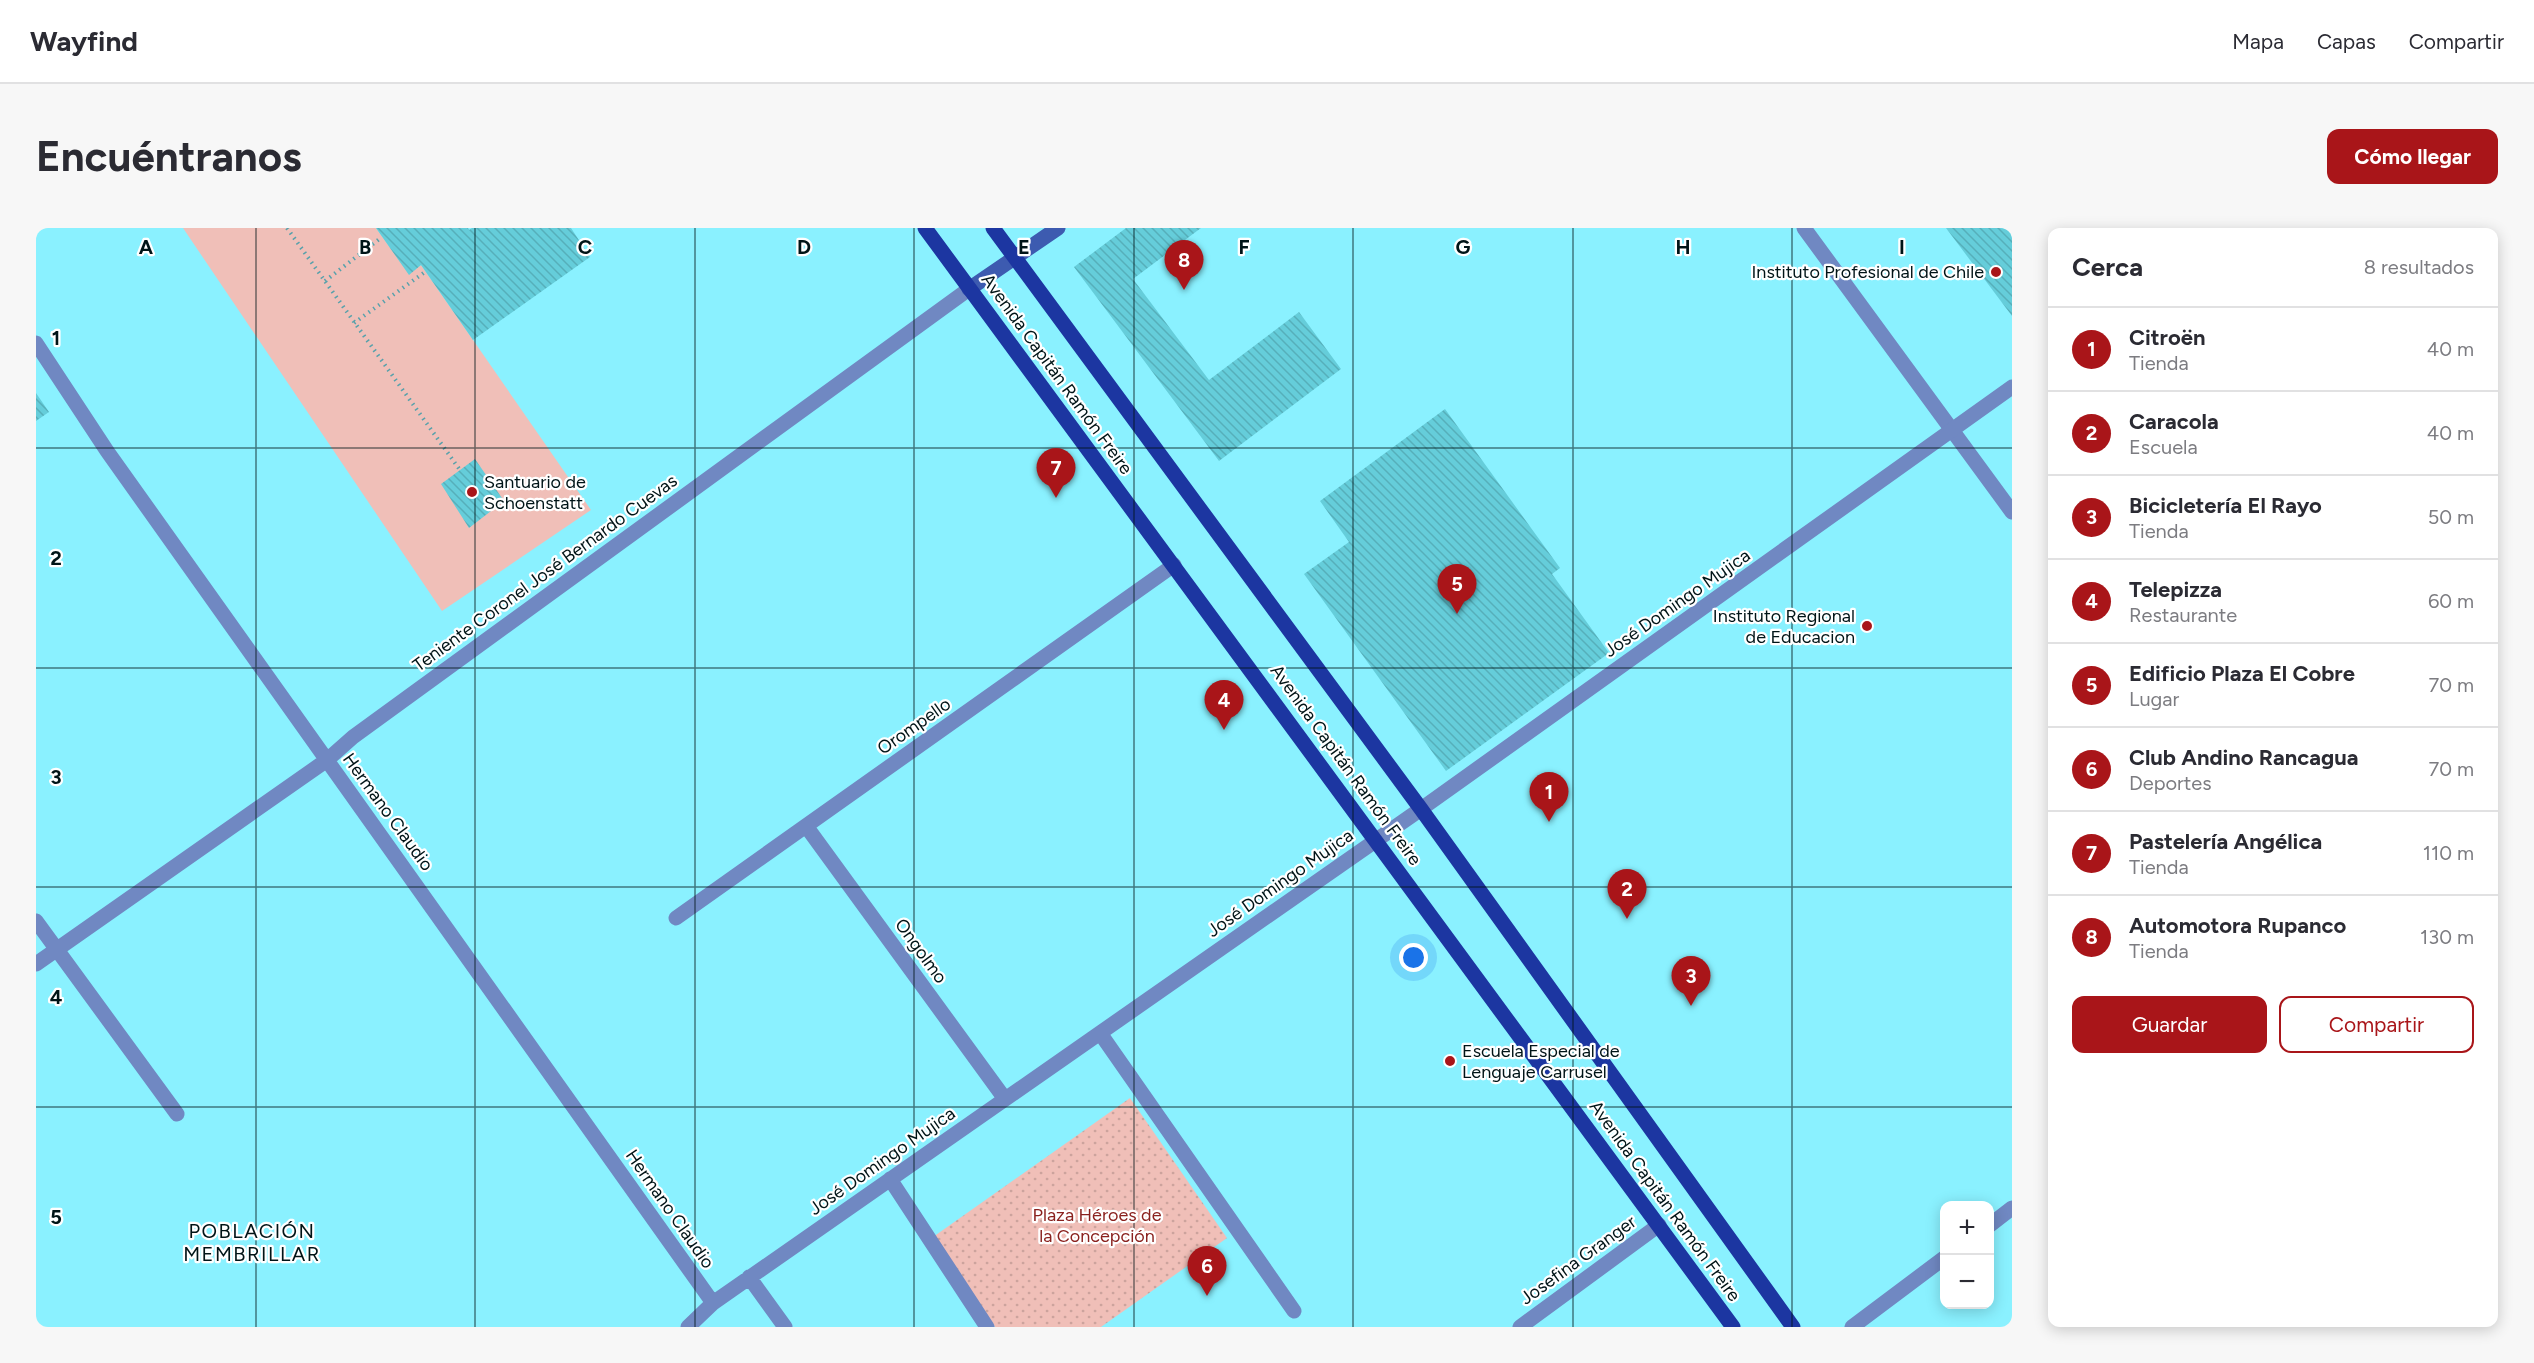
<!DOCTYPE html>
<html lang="es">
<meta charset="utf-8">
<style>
body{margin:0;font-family:Figtree,sans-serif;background:#f7f7f7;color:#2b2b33}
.controls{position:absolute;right:18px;bottom:18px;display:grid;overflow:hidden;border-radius:12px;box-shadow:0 3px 15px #0003}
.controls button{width:54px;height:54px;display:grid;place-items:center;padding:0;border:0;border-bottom:2px solid #e1e1e2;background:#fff;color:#2b2b33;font:30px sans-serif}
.you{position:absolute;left:1378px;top:730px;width:21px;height:21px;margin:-15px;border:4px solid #fff;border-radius:50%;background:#1a73e8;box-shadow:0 0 0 9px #1a73e833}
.badge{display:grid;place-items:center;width:39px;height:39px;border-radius:50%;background:#a91519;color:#fff;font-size:20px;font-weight:700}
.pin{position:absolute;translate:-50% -50px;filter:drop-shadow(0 2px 3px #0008)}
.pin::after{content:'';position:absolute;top:32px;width:21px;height:18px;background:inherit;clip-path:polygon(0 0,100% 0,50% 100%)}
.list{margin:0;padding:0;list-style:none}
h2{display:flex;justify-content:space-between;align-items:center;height:78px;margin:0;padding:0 24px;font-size:26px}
h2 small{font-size:20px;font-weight:400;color:#7c7c81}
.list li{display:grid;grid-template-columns:39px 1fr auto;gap:18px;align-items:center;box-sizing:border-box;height:84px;padding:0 24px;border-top:2px solid #e1e1e2}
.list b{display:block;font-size:22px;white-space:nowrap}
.list p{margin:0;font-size:20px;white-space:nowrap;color:#7c7c81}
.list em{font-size:20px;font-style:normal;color:#7c7c81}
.actions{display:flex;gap:12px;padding:18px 24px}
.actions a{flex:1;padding:14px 0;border:2px solid #a91519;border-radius:12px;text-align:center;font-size:21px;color:#a91519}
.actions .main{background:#a91519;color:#fff}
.map{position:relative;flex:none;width:1976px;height:1099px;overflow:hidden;border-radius:12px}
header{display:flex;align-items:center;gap:36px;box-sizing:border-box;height:84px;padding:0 30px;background:#fff;border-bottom:2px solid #e1e1e2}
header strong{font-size:28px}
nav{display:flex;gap:33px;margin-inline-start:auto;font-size:21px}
.intro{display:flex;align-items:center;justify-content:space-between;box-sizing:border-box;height:144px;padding:0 36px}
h1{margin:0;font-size:42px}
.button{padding:15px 27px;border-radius:12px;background:#a91519;color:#fff;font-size:21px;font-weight:700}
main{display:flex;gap:36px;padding:0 36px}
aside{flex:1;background:#fff;border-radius:12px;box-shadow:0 3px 15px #0003}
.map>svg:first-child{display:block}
.grass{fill:#f0bfb8}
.park{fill:url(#park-dots)}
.building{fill:url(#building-back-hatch)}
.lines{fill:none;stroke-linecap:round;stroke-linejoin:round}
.path{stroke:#58a1ab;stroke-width:4;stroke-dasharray:1.5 4.5;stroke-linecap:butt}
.minor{stroke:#7088c2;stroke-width:15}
.tertiary{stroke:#7088c2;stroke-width:15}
.secondary{stroke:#3d5bb0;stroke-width:15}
.primary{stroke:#1c36a1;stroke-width:15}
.grid{fill:none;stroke:#001417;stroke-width:1.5;stroke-opacity:0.55}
.poi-dot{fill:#a91519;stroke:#fff;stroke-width:2}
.labels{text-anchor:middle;stroke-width:4.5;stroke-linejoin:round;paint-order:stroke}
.poi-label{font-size:18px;fill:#001417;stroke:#fff;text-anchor:end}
.street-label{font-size:18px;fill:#001417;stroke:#fff}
.park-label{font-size:18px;fill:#8a211e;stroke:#fff}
.neighbourhood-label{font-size:20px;letter-spacing:1.5px;fill:#001417;stroke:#fff}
.grid-label{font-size:20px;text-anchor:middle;font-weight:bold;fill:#001417;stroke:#fff;stroke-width:4.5;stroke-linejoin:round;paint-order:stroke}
</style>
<header>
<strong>Wayfind</strong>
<nav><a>Mapa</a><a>Capas</a><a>Compartir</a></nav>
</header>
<div class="intro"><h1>Encuéntranos</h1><a class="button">Cómo llegar</a></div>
<main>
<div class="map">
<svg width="1976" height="1099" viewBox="0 0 1976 1099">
<defs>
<pattern id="park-dots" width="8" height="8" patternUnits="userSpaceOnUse" patternTransform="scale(1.5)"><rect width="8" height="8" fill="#f0bfb8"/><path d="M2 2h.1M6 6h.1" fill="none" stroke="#cca39d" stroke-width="1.8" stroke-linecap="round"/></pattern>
<pattern id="building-back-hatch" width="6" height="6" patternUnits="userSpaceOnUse" patternTransform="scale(1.5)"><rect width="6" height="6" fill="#65cdda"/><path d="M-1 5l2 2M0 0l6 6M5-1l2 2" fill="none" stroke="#56afba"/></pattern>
</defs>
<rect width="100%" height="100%" fill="#8af1ff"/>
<!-- grass -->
<path class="grass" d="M 147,0 L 340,0 L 373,46 L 385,37 L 555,282 L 406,383 Z"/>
<!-- park -->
<path class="park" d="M 1094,870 L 1191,1010 L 1065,1099 L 959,1099 L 897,1009 Z"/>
<!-- building -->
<path class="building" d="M 340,0 L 432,0 L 433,2 L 436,0 L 535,0 L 554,29 L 437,112 L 385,37 L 373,47 Z
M 1090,0 L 1165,0 L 1097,51 L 1173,152 L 1263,84 L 1305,141 L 1183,233 L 1038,39 Z
M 1910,0 L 1976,0 L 1976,88 Z
M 0,165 L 13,184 L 0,193 Z
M 1409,181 L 1524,340 L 1516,346 L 1573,425 L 1410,543 L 1268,346 L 1313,314 L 1284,273 Z
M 439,231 L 468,273 L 433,300 L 405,256 Z"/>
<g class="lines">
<!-- path -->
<path class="path" d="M 251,0 L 424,242
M 289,53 L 346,9
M 318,95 L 389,44"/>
<!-- minor -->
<path class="minor" d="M 1768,0 L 1976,284
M 0,115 L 71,223 L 677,1075
M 770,598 L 969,871
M 640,690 L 1138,337
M 0,693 L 141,886
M 0,736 L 291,532 L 317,509 L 933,61
M 1064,805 L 1258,1083
M 854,951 L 951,1099
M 1954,997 L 1976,980
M 713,1049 L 749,1099
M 652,1099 L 677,1075 L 1385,581
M 1484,1099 L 1623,997
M 1816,1099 L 1908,1030"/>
<!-- tertiary -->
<path class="tertiary" d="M 1385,581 L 1976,159"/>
<!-- secondary -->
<path class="secondary" d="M 933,61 L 1022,0"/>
<!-- primary -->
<path class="primary" d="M 889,0 L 1697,1099
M 957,0 L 1385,581 L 1757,1099"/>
</g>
<!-- grid -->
<path class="grid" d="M 220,0 L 220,1099M 439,0 L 439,1099M 659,0 L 659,1099M 878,0 L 878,1099M 1098,0 L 1098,1099M 1317,0 L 1317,1099M 1537,0 L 1537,1099M 1756,0 L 1756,1099M 0,220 L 1976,220M 0,440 L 1976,440M 0,659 L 1976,659M 0,879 L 1976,879"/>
<!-- markers -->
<g class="poi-dot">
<circle cx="1960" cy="44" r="6"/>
<circle cx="436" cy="264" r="6"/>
<circle cx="1831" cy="398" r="6"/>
<circle cx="1414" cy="833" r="6"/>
</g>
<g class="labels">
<!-- poi labels -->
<g class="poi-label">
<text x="1948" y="50">Instituto Profesional de Chile</text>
<text x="448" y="260" text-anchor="start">Santuario de<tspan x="448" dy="21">Schoenstatt</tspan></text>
<text x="1819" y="394">Instituto Regional<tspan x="1819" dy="21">de Educacion</tspan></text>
<text x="1426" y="829" text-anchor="start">Escuela Especial de<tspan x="1426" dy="21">Lenguaje Carrusel</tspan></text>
</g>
<!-- street labels -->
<g class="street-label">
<text transform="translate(1021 146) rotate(54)" y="6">Avenida Capitán Ramón Freire</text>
<text transform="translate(509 345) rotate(-36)" y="6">Teniente Coronel José Bernardo Cuevas</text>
<text transform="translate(1641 375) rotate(-35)" y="6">José Domingo Mujica</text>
<text transform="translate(878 498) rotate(-35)" y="6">Orompello</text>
<text transform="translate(1310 537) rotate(54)" y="6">Avenida Capitán Ramón Freire</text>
<text transform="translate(352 584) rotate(54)" y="6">Hermano Claudio</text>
<text transform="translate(1244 655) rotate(-35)" y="6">José Domingo Mujica</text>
<text transform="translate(885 723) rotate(54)" y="6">Ongolmo</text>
<text transform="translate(846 933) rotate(-35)" y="6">José Domingo Mujica</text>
<text transform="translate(1629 973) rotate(54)" y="6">Avenida Capitán Ramón Freire</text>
<text transform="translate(634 981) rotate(55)" y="6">Hermano Claudio</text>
<text transform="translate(1542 1032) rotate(-36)" y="6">Josefina Granger</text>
</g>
<!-- park labels -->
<g class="park-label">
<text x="1061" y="993">Plaza Héroes de<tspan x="1061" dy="21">la Concepción</tspan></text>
</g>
<!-- neighbourhood labels -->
<g class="neighbourhood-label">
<text x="216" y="1010">POBLACIÓN<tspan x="216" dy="23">MEMBRILLAR</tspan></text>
</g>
</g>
<g class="grid-label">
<text x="110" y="26">A</text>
<text x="329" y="26">B</text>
<text x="549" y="26">C</text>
<text x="768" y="26">D</text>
<text x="988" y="26">E</text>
<text x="1208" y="26">F</text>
<text x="1427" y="26">G</text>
<text x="1647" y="26">H</text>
<text x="1866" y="26">I</text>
<text x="20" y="117">1</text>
<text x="20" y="337">2</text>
<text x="20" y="556">3</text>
<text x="20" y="776">4</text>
<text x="20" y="996">5</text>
</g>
</svg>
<div class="controls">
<button>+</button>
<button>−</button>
</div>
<div class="you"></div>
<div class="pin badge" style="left:1513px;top:594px">1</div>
<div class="pin badge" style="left:1591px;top:691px">2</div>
<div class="pin badge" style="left:1655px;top:778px">3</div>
<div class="pin badge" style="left:1188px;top:502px">4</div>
<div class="pin badge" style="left:1421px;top:386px">5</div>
<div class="pin badge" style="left:1171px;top:1068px">6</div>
<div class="pin badge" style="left:1020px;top:270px">7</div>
<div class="pin badge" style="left:1148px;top:62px">8</div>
</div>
<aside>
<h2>Cerca<small>8 resultados</small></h2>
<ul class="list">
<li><span class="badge">1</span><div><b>Citroën</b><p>Tienda</p></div><em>40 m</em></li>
<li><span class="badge">2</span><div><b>Caracola</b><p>Escuela</p></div><em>40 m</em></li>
<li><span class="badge">3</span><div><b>Bicicletería El Rayo</b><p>Tienda</p></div><em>50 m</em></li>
<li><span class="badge">4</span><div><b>Telepizza</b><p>Restaurante</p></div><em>60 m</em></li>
<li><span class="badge">5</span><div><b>Edificio Plaza El Cobre</b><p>Lugar</p></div><em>70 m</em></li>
<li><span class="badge">6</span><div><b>Club Andino Rancagua</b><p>Deportes</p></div><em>70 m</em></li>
<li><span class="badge">7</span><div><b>Pastelería Angélica</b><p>Tienda</p></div><em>110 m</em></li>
<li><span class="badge">8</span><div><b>Automotora Rupanco</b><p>Tienda</p></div><em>130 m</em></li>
</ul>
<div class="actions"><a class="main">Guardar</a><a>Compartir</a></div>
</aside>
</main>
